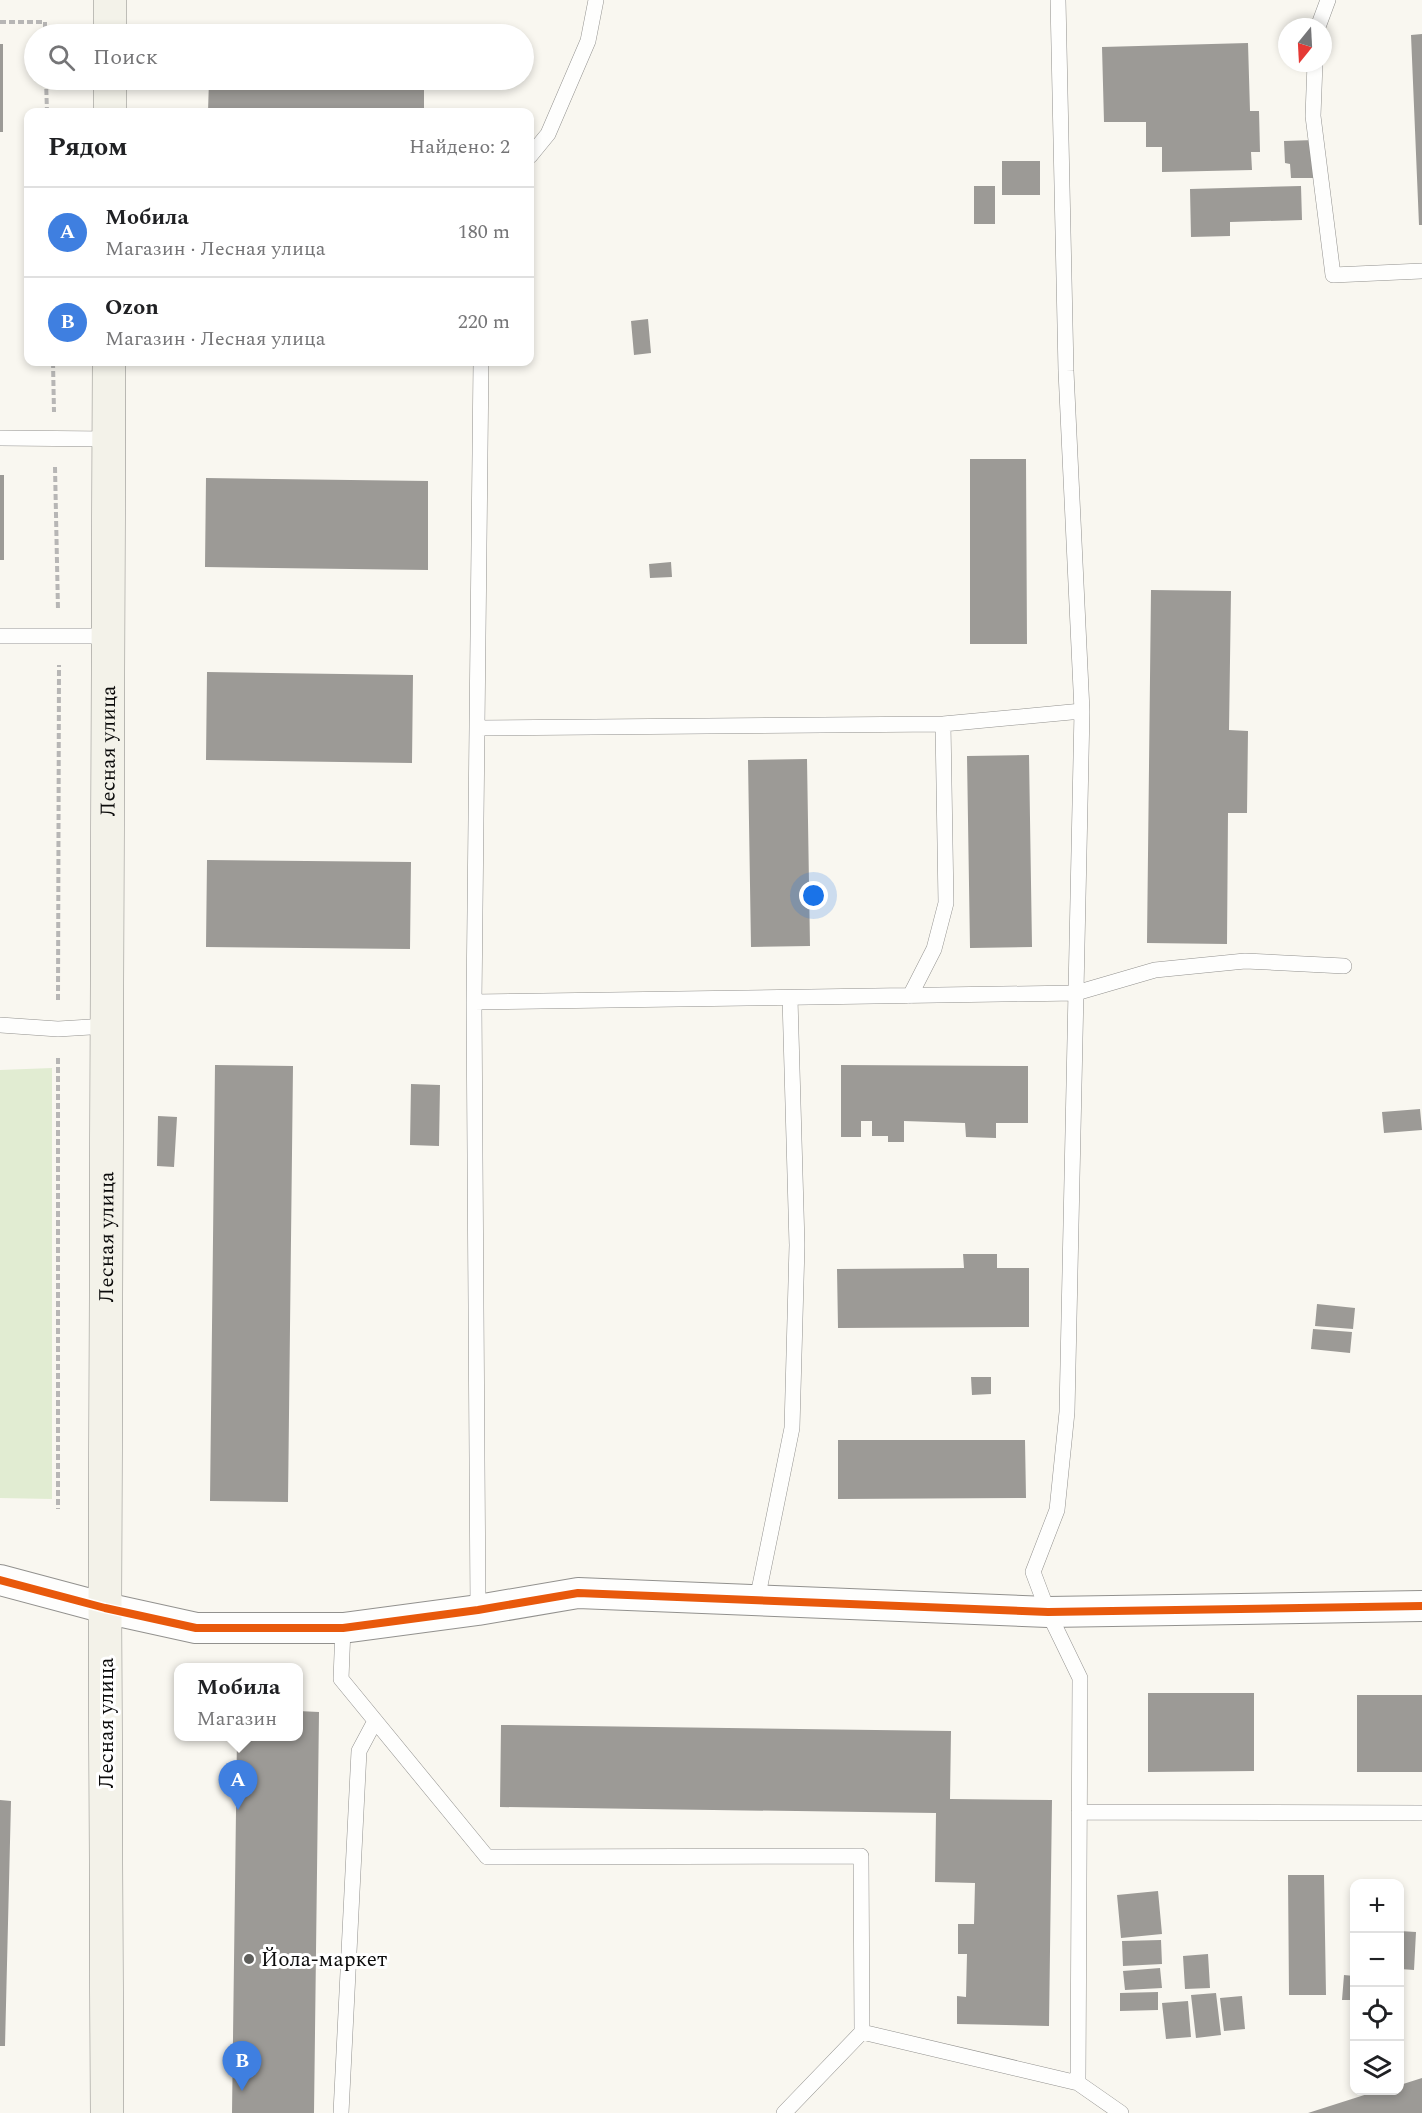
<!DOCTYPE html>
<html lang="ru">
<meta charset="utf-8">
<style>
body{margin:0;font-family:Spectral,serif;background:#f6f6f6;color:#202124}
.controls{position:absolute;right:18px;bottom:18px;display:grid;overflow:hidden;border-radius:12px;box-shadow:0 3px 9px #0003}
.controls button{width:54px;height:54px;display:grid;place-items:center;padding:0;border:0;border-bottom:2px solid #e0e0e0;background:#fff;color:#202124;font:30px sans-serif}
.compass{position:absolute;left:1278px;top:18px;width:54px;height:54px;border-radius:50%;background:#fff;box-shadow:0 3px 9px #0003;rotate:198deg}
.you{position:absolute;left:814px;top:896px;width:21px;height:21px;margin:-15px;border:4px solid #fff;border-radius:50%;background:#1a73e8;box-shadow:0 0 0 9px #1a73e833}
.badge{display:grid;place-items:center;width:39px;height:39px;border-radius:50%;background:#b45309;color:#fff;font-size:20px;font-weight:700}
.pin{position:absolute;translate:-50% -50px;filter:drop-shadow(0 2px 3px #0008)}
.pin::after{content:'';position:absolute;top:32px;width:21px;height:18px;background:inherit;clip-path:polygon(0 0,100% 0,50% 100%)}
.popup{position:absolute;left:174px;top:1663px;width:129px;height:78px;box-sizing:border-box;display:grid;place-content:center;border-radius:12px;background:#fff;filter:drop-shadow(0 2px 4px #0005);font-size:20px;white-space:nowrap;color:#757577}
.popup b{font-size:22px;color:#202124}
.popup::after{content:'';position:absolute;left:50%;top:100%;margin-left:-12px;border:12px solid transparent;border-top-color:#fff}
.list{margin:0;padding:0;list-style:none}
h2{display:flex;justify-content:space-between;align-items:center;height:78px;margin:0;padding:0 24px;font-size:26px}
h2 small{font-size:20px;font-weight:400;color:#757577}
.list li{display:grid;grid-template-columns:39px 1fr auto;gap:18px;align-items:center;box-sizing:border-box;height:90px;padding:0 24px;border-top:2px solid #e0e0e0}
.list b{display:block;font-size:22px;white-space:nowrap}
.list p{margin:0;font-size:20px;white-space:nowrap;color:#757577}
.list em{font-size:20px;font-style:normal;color:#757577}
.icon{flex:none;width:33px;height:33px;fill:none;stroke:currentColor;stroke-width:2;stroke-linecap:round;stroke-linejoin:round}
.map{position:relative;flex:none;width:1422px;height:2113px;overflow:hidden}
.search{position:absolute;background:#fff;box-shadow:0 3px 9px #0003;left:24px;top:24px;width:510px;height:66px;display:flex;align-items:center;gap:15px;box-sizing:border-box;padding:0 21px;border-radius:33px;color:#757577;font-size:22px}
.panel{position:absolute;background:#fff;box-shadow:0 3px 9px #0003;left:24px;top:108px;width:510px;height:258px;border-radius:12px}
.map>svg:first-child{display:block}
.green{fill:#e1ecd2}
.building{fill:#9c9a96}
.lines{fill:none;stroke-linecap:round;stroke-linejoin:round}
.lane-casing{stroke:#92918e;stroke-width:16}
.street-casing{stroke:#92918e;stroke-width:32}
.secondary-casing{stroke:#898885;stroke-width:34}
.path{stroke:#b7b6b5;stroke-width:4;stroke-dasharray:6 3;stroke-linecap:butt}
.lane{stroke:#fefefd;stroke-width:15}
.street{stroke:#fefefd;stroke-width:30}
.secondary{stroke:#f3f2e9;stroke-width:33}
.cycleway-casing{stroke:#fff;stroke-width:11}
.cycleway{stroke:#e8590c;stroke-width:8}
.poi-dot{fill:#5e5e5b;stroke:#fff;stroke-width:2}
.labels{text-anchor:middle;stroke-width:6;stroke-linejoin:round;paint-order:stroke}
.street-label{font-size:21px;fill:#0b0b0b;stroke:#fff}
.poi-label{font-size:21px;fill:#0b0b0b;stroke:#fff;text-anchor:start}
</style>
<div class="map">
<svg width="1422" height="2113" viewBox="0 0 1422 2113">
<rect width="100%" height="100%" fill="#f9f7f0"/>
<!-- green -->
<path class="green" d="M 52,1068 L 52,1499 L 0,1498 L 0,1070 Z"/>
<!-- building -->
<path class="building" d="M 1422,34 L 1422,225 L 1419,225 L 1411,35 Z
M 1248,43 L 1250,111 L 1259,111 L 1260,152 L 1251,152 L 1252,170 L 1162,172 L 1162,147 L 1146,147 L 1146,122 L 1104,122 L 1102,47 Z
M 0,44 L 3,44 L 3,132 L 0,132 Z
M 209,80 L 424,80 L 424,112 L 208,112 Z
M 1314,140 L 1315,178 L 1291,178 L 1290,164 L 1285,163 L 1284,141 Z
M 1002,161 L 1040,161 L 1040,195 L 1002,195 Z
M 974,186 L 995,186 L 995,224 L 974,224 Z
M 1301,186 L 1302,220 L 1230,222 L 1230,236 L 1191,237 L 1190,189 Z
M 648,319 L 651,353 L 634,355 L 631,321 Z
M 970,459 L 1026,459 L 1027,644 L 970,644 Z
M 0,475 L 4,475 L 4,560 L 0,560 Z
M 206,478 L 428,481 L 428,570 L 205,567 Z
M 671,562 L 672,577 L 650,578 L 649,564 Z
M 1151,590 L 1231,591 L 1229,730 L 1248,731 L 1247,813 L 1228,813 L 1227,944 L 1147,943 Z
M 207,672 L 413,675 L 412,763 L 206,760 Z
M 1029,755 L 1032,947 L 970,948 L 967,756 Z
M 807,759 L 810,946 L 751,947 L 748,760 Z
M 207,860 L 411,862 L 410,949 L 206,947 Z
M 215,1065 L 293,1066 L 288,1502 L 210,1501 Z
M 841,1065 L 1028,1066 L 1028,1123 L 996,1123 L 996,1138 L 966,1137 L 965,1123 L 904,1121 L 904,1142 L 888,1142 L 888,1136 L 872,1136 L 872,1121 L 861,1121 L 861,1137 L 841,1137 Z
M 411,1084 L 440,1085 L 439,1146 L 410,1145 Z
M 1420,1109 L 1422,1130 L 1384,1133 L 1382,1112 Z
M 158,1116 L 177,1117 L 174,1167 L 157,1166 Z
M 963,1254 L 997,1254 L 997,1268 L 1029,1268 L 1029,1327 L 838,1328 L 837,1269 L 964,1268 Z
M 1317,1304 L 1355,1308 L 1353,1329 L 1315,1326 Z
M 1313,1329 L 1352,1332 L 1350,1353 L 1311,1349 Z
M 971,1377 L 991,1377 L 991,1394 L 972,1395 Z
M 838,1440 L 1025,1440 L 1026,1498 L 838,1499 Z
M 1148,1693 L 1254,1693 L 1254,1771 L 1148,1772 Z
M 1357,1695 L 1422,1695 L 1422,1772 L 1357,1772 Z
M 298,1711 L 319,1712 L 314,2113 L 232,2113 L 237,1736 L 298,1736 Z
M 501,1725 L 951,1731 L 950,1799 L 1052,1800 L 1049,2026 L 957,2024 L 957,1996 L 966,1997 L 967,1954 L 958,1954 L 958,1924 L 974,1924 L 975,1883 L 935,1882 L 936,1813 L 500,1807 Z
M 0,1800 L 11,1801 L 5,2046 L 0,2046 Z
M 1288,1875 L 1324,1875 L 1326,1995 L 1289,1995 Z
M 1158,1891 L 1162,1934 L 1121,1938 L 1117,1895 Z
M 1400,1931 L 1416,1932 L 1414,1970 L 1400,1969 Z
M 1161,1940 L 1162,1964 L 1123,1966 L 1122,1941 Z
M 1208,1954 L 1210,1988 L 1185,1989 L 1183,1956 Z
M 1160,1968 L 1162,1988 L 1125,1990 L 1123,1971 Z
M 1344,1975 L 1354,1976 L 1354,2000 L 1342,2000 Z
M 1158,1992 L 1158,2010 L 1120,2011 L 1120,1993 Z
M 1216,1993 L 1221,2035 L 1196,2038 L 1191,1995 Z
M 1242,1996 L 1245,2029 L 1224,2031 L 1220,1998 Z
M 1188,2001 L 1191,2037 L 1166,2039 L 1162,2003 Z
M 1422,2078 L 1422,2113 L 1308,2113 L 1380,2090 L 1400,2090 L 1400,2085 Z"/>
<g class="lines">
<!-- lane casing -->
<g class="lane-casing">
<path id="lane" d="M 1058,0 L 1066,371 L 1082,711 L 1067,1412 L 1057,1510 L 1033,1572 L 1048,1612 L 1080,1678 L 1078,2083
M 1318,27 L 1328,0
M 1315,63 L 1313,116 L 1333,275 L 1422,271
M 530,156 L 548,134 L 588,41 L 596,0
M 0,438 L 109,439
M 0,636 L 108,636
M 477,728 L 943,724 L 1082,711
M 910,996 L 934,949 L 946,903 L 943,724
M 474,1002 L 1076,993 L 1155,970 L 1245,961 L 1344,966
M 0,1025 L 58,1029 L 107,1026
M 757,1600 L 792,1428 L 797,1245 L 790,998
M 478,1610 L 474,1002 L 481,362
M 343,1628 L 341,1679 L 487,1857 L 861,1856 L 862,2032
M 1079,1812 L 1422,1813
M 341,2113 L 359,1751 L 375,1721
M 784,2113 L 862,2032 L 1078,2083 L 1121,2113"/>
</g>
<!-- street casing -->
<g class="street-casing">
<path id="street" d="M 0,1580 L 105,1608 L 196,1628 L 343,1628 L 478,1610 L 578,1593 L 1048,1612 L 1422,1606"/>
</g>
<!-- secondary casing -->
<g class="secondary-casing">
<g id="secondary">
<path d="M 110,34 L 110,0"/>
<path d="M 110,112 L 110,80"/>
<path id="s1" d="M 107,2113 L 105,1608 L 109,362"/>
</g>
</g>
<!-- path -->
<path class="path" d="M 0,22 L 45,22 L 45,34
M 46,80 L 47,112
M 53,362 L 54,412
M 55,467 L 58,610
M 58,1000 L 59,665
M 58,1058 L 58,1509"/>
<!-- lane -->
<use href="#lane" class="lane"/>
<!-- street -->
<use href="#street" class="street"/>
<!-- secondary -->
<use href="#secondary" class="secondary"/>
<!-- cycleway casing -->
<g class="cycleway-casing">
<path id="cycleway" d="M 0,1580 L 105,1608 L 196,1628 L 343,1628 L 478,1610 L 578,1593 L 1048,1612 L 1422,1606"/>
</g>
<!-- cycleway -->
<use href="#cycleway" class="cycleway"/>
</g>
<!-- markers -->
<circle class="poi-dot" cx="249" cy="1959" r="6"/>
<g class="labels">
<!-- street labels -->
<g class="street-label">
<text dy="7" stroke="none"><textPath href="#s1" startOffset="1362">Лесная улица</textPath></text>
<text dy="7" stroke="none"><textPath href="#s1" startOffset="876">Лесная улица</textPath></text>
<text transform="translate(106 1723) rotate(-90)" y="7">Лесная улица</text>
</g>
<!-- poi labels -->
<g class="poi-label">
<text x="261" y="1966">Йола-маркет</text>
</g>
</g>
</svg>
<div class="controls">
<button>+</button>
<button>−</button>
<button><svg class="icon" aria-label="locate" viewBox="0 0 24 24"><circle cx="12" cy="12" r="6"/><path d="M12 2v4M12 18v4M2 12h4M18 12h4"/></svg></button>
<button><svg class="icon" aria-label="layers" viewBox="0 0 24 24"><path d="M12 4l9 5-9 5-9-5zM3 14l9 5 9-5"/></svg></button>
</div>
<svg class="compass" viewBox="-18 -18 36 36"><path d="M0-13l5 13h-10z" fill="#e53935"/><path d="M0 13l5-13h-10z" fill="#757577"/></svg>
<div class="you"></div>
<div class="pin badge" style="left:238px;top:1810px;background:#3f7fe0">A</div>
<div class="popup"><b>Мобила</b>Магазин</div>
<div class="pin badge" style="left:242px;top:2091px;background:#3f7fe0">B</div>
<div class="search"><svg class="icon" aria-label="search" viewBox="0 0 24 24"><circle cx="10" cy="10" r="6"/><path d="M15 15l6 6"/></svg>Поиск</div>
<section class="panel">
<h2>Рядом<small>Найдено: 2</small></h2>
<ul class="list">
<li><span class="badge" style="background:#3f7fe0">A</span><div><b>Мобила</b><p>Магазин · Лесная улица</p></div><em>180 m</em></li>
<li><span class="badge" style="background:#3f7fe0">B</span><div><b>Ozon</b><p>Магазин · Лесная улица</p></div><em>220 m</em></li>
</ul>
</section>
</div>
